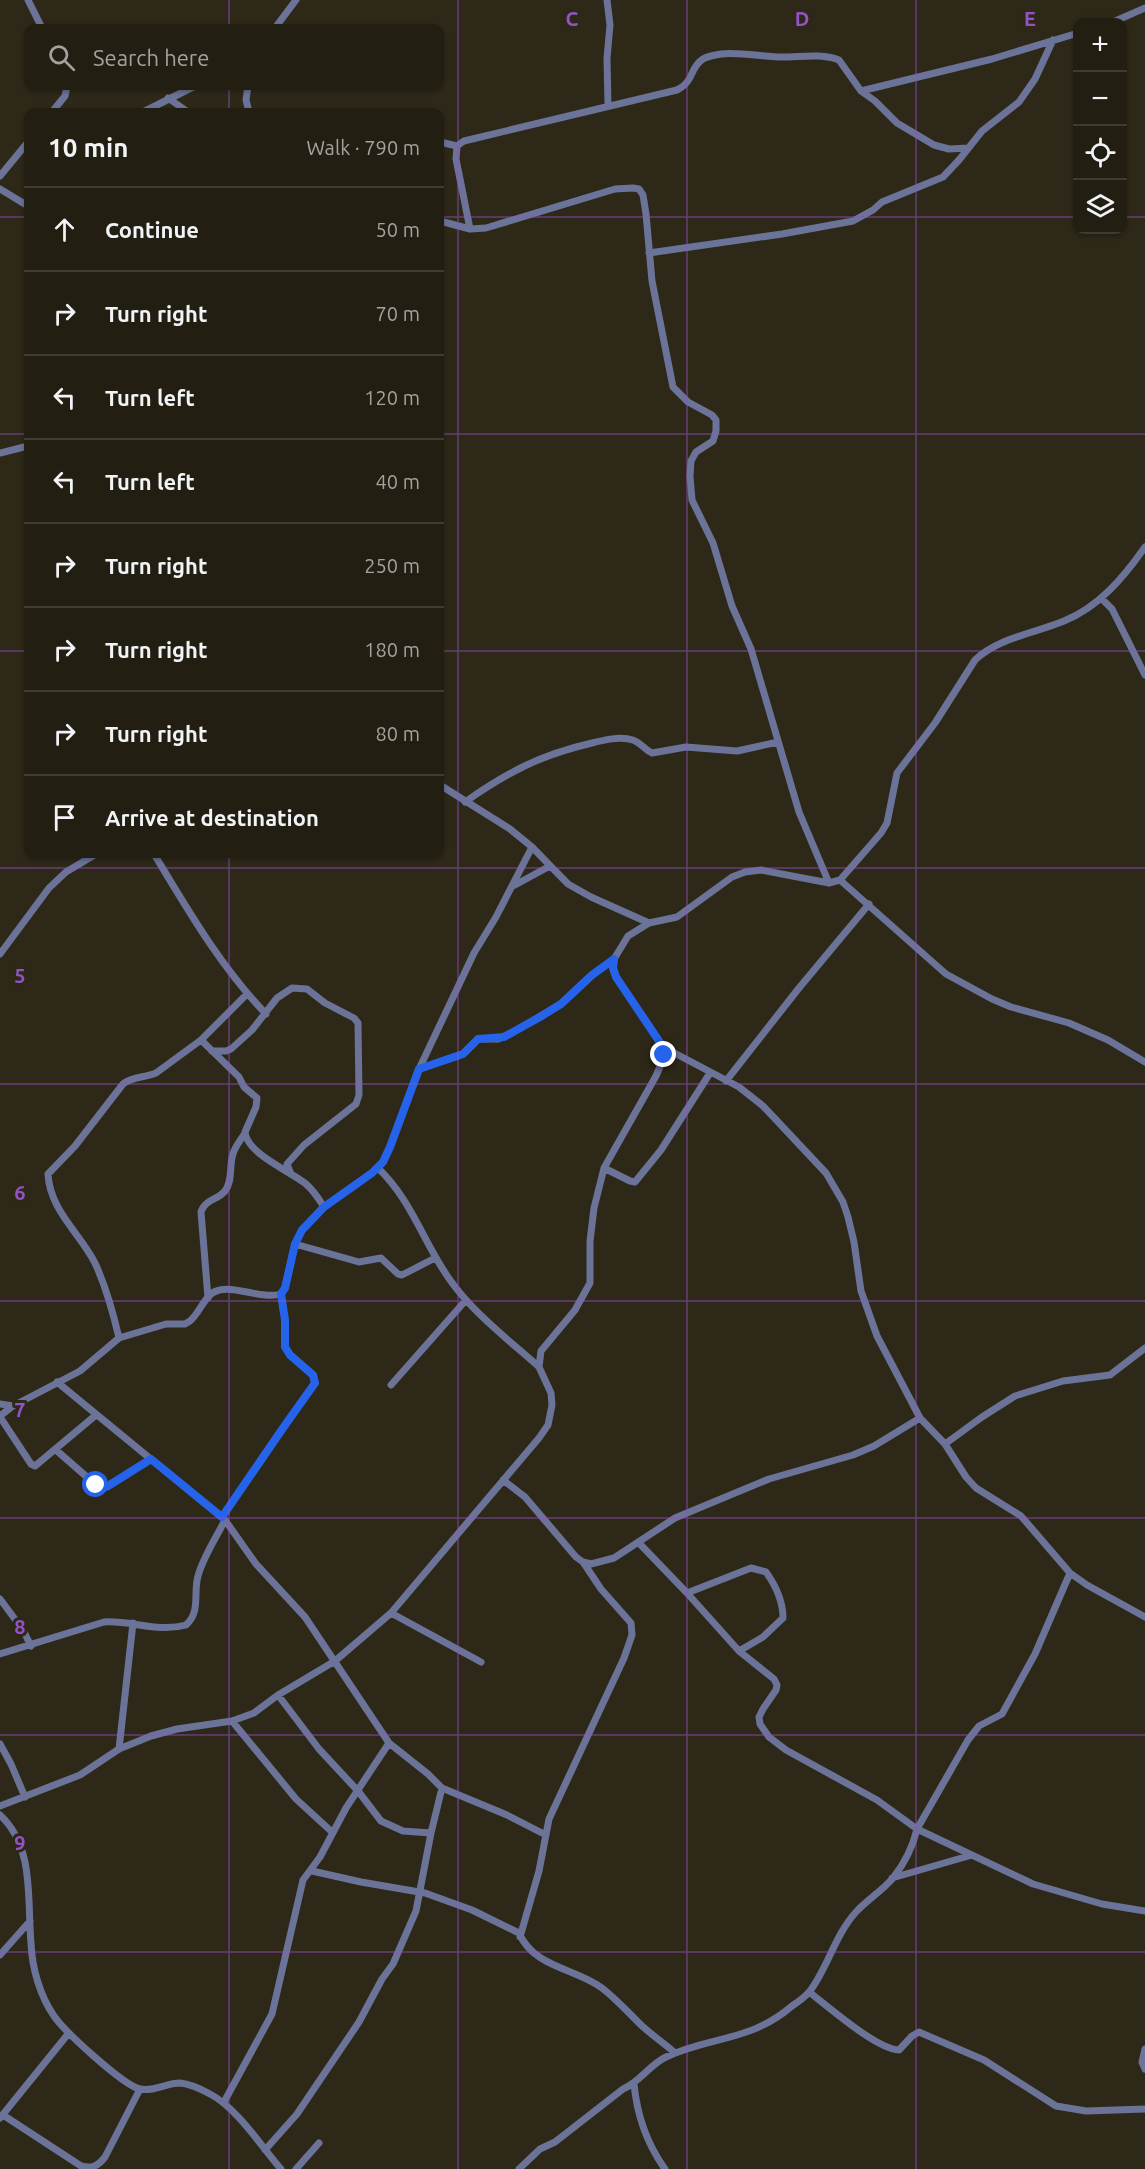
<!DOCTYPE html>
<meta charset="utf-8">
<style>
body{margin:0;font-family:Ubuntu,sans-serif;background:#2e2b20;color:#f1f3f6}
.controls{position:absolute;right:18px;top:18px;display:grid;overflow:hidden;border-radius:12px;box-shadow:0 2px 4px #0004}
.controls button{width:54px;height:54px;display:grid;place-items:center;padding:0;border:0;border-bottom:2px solid #3f3c32;background:#221e12;color:#f1f3f6;font:30px sans-serif}
.stop{position:absolute;width:18px;height:18px;margin:-14px;border:4px solid #2563eb;border-radius:50%;background:#fff}
.stop.end{background:#2563eb;border-color:#fff;box-shadow:0 2px 6px #0008}
.list{margin:0;padding:0;list-style:none}
h2{display:flex;justify-content:space-between;align-items:center;height:78px;margin:0;padding:0 24px;font-size:26px}
h2 small{font-size:20px;font-weight:400;color:#a2a29f}
.list li{display:grid;grid-template-columns:39px 1fr auto;gap:18px;align-items:center;box-sizing:border-box;height:84px;padding:0 24px;border-top:2px solid #3f3c32}
.list b{display:block;font-size:22px;white-space:nowrap}
.list em{font-size:20px;font-style:normal;color:#a2a29f}
.icon{flex:none;width:33px;height:33px;fill:none;stroke:currentColor;stroke-width:2;stroke-linecap:round;stroke-linejoin:round}
.map{position:relative;flex:none;width:1145px;height:2169px;overflow:hidden}
.search{position:absolute;background:#221e12;box-shadow:0 2px 4px #0004;left:24px;top:24px;width:420px;height:66px;display:flex;align-items:center;gap:15px;box-sizing:border-box;padding:0 21px;border-radius:12px;color:#a2a29f;font-size:22px}
.panel{position:absolute;background:#221e12;box-shadow:0 2px 4px #0004;left:24px;top:108px;width:420px;height:750px;border-radius:12px}
.map>svg:first-child{display:block}
.lines{fill:none;stroke-linecap:round;stroke-linejoin:round}
.street{stroke:#6b7398;stroke-width:7}
.route{stroke:#2563eb;stroke-width:8}
.grid{fill:none;stroke:#9353c6;stroke-width:1.5;stroke-opacity:0.55}
.grid-label{font-size:20px;text-anchor:middle;font-weight:bold;fill:#9353c6;stroke:#2d2818;stroke-width:6;stroke-linejoin:round;paint-order:stroke}
</style>
<div class="map">
<svg width="1145" height="2169" viewBox="0 0 1145 2169">
<rect width="100%" height="100%" fill="#2d2818"/>
<g class="lines">
<!-- street -->
<path class="street" d="M 28,0 L 42,28
M 607,0 L 610,25 L 607,58 L 608,106
M 1113,22 L 1145,8
M 275,28 L 296,0
M 248,86 L 246,100 L 249,112
M 861,91 L 992,59 L 1078,33
M 168,98 L 188,112
M 52,112 L 65,96 L 67,86
M 143,112 L 195,86
M 440,142 L 457,146
M 0,176 L 28,142
M 0,189 L 28,206
M 440,221 L 470,229 L 486,228 L 615,189 L 633,188 L 639,189 L 643,195 L 646,214 L 652,281 L 673,387 L 688,402 L 712,415 L 716,420 L 716,431 L 713,441 L 696,452 L 691,461 L 690,476 L 692,500 L 713,543 L 732,606 L 751,649 L 799,812 L 829,883
M 470,229 L 456,159 L 457,146 L 464,141 L 677,90 C 695,81 689,68 703,59 C 708,56 716,55 721,54 C 741,52 763,57 783,57 C 801,57 821,53 839,60 L 861,91 L 875,101 L 897,123 L 934,145 L 949,149 L 968,148
M 649,253 L 782,234 L 853,221 L 873,210 L 882,202 L 943,177 L 959,160 L 982,131 L 1019,102 L 1035,79 L 1053,40
M 0,453 L 28,446
M 1101,598 L 1112,609 L 1145,675
M 440,785 L 510,829 L 532,847 L 568,884 L 591,897 L 649,923
M 465,802 C 508,772 540,755 592,743 C 604,740 620,736 633,740 C 641,743 645,750 652,753 L 686,747 L 737,751 L 778,742
M 154,854 C 188,910 220,966 266,1014
M 840,880 L 946,974 L 992,999 L 1011,1007 L 1069,1023 L 1108,1040 L 1145,1062
M 513,886 L 550,866
M 0,954 L 49,888 L 66,872 L 96,854
M 201,1040 L 239,1077 L 244,1087 L 257,1098 L 256,1107 L 245,1132 C 247,1154 290,1171 306,1184 C 313,1190 319,1199 324,1207
M 663,1047 L 739,1087 L 763,1106 L 826,1173 L 843,1202 L 848,1217 L 854,1242 L 861,1291 L 877,1336 L 920,1418 L 945,1444 L 966,1477 L 976,1488 L 1021,1516 L 1070,1573 L 1087,1585 L 1145,1617
M 212,1051 L 226,1051 L 231,1049 L 252,1030 L 277,998 L 292,988 L 307,989 L 325,1003 L 354,1018 L 358,1023 L 359,1095 L 356,1104 L 304,1145 L 287,1164 L 291,1174
M 419,1069 L 463,1054 L 478,1039 L 498,1039 L 512,1033 L 561,1004 L 592,975 L 614,959
M 726,1081 L 799,988 L 869,904
M 378,1168 C 413,1202 423,1242 450,1280 C 474,1314 509,1340 539,1367
M 604,1168 L 630,1181 L 635,1182 L 661,1150 L 710,1073
M 295,1244 L 359,1262 L 381,1258 L 398,1274 L 402,1275 L 435,1258
M 208,1298 L 201,1212 C 205,1199 218,1200 225,1191 C 233,1181 229,1165 233,1154 C 235,1146 241,1140 245,1133
M 119,1338 C 113,1312 106,1287 95,1263 C 80,1233 50,1211 48,1174 L 75,1146 L 123,1084 C 133,1076 145,1078 156,1073 L 201,1040 L 247,994
M 57,1382 L 225,1520 L 256,1564 L 305,1617 L 389,1743 L 428,1774 L 442,1788 L 431,1833 L 416,1911 L 393,1964 L 382,1979 L 359,2022 L 297,2114 L 265,2150
M 391,1385 L 466,1300
M 0,1404 L 13,1406
M 0,1416 L 13,1406 L 80,1371 L 119,1338 L 166,1324 L 185,1324 L 190,1321 C 199,1314 204,1297 214,1292 C 232,1283 260,1300 281,1294 L 285,1288 L 295,1244 L 302,1230 L 324,1207 L 372,1173 L 383,1162 L 390,1147 L 419,1069 L 474,953 L 496,917 L 532,847
M 0,1417 L 31,1464 L 35,1466 L 96,1415
M 945,1444 L 982,1417 L 1015,1396 L 1063,1381 L 1110,1375 L 1145,1348
M 56,1450 L 96,1485 L 103,1487 L 108,1486 L 151,1459
M 503,1480 L 525,1497 L 576,1557 L 583,1562 L 591,1564 L 614,1558 L 675,1518 L 769,1479 L 853,1455 L 874,1446 L 920,1418
M 222,1517 L 283,1428 L 315,1383 L 313,1375 L 290,1355 L 285,1347 L 285,1320 L 281,1294
M 638,1542 L 687,1593 L 739,1651 L 774,1679 L 777,1685 L 776,1690 L 763,1709 L 759,1717 L 760,1724 L 769,1737 L 786,1750 L 877,1800 L 917,1829 L 1033,1884 L 1102,1904 L 1145,1911
M 687,1593 L 751,1568 L 766,1572 C 776,1586 783,1601 783,1618 L 763,1637 L 739,1651
M 0,1599 L 23,1630 L 31,1646
M 391,1613 L 481,1662
M 0,1654 L 104,1622 C 131,1620 158,1633 186,1625 C 201,1612 193,1593 198,1576 C 203,1557 216,1538 225,1520
M 278,1695 L 319,1749 L 358,1791 L 381,1821 L 403,1831 L 431,1833
M 232,1721 L 296,1799 L 332,1832
M 0,1744 L 11,1764 L 25,1797
M 119,1749 L 133,1623
M 442,1788 L 507,1815 L 546,1835
M 0,1806 L 80,1775 L 119,1749 L 151,1736 L 177,1729 L 232,1721 L 254,1713 L 278,1695 L 335,1661 L 391,1613 L 539,1438 L 548,1425 L 552,1405 L 551,1393 L 539,1367 L 541,1351 L 575,1310 L 590,1283 L 590,1241 L 594,1208 L 604,1168 L 656,1076 L 665,1055 L 663,1047 L 616,977 L 613,968 L 614,959 L 628,936 L 649,923 L 677,917 L 732,877 L 745,872 L 761,870 L 829,883 L 840,880 L 881,833 L 887,823 L 897,773 L 935,723 L 975,660 C 998,638 1035,633 1064,621 C 1099,607 1124,577 1145,547
M 0,1815 C 35,1847 27,1900 31,1943 C 32,1968 40,1996 54,2016 C 64,2031 124,2086 140,2089 C 154,2092 166,2083 180,2083 C 190,2084 201,2089 210,2094 C 237,2108 261,2146 281,2169
M 312,1871 L 361,1882 L 425,1893 L 472,1910 L 519,1933 C 534,1968 576,1968 602,1988 C 616,1999 627,2011 639,2023 C 650,2034 664,2043 675,2053
M 892,1878 L 972,1855
M 520,1937 L 539,1871 L 549,1819 L 624,1658 L 632,1635 L 631,1623 L 601,1589 L 583,1562
M 0,1955 L 30,1921
M 809,1992 C 829,2007 876,2049 899,2050 L 912,2036 L 919,2032 L 984,2060 L 1056,2106 L 1086,2111 L 1145,2109
M 1145,2049 L 1142,2062 L 1145,2069
M 634,2084 C 637,2115 647,2144 665,2169
M 224,2102 L 272,2014 L 303,1880 L 320,1857 L 346,1808 L 389,1743
M 3,2115 L 81,2166 C 92,2169 98,2166 105,2157 L 140,2089
M 0,2118 L 68,2034
M 296,2169 L 319,2143
M 519,2169 L 540,2149 L 555,2142 L 623,2089 C 640,2082 649,2065 666,2057 C 711,2036 750,2042 792,2006 C 798,2002 805,1997 810,1991 C 828,1967 835,1935 856,1912 C 867,1900 882,1891 893,1878 C 904,1864 913,1846 917,1829 L 968,1740 L 979,1726 L 1002,1714 L 1035,1654 L 1070,1573"/>
</g>
<g class="lines">
<!-- route -->
<path class="route" d="M 96,1485 L 103,1488 L 108,1486 L 151,1459 L 222,1517 L 283,1428 L 315,1383 L 313,1375 L 290,1355 L 285,1347 L 285,1320 L 281,1294 L 285,1288 L 295,1244 L 302,1230 L 324,1207 L 372,1173 L 383,1162 L 390,1147 L 419,1069 L 463,1054 L 478,1039 L 504,1037 L 540,1017 L 561,1004 L 592,975 L 614,959 L 613,968 L 616,977 L 663,1047 L 664,1055"/>
</g>
<!-- grid -->
<path class="grid" d="M 229,0 L 229,28M 458,0 L 458,2169M 687,0 L 687,2169M 916,0 L 916,2169M 229,86 L 229,112M 0,217 L 28,217M 440,217 L 1078,217M 1122,217 L 1145,217M 0,434 L 28,434M 440,434 L 1145,434M 0,651 L 28,651M 440,651 L 1145,651M 229,854 L 229,2169M 0,868 L 1145,868M 0,1084 L 1145,1084M 0,1301 L 1145,1301M 0,1518 L 1145,1518M 0,1735 L 1145,1735M 0,1952 L 1145,1952"/>
<g class="grid-label">
<text x="572" y="26">C</text>
<text x="802" y="26">D</text>
<text x="1030" y="26">E</text>
<text x="20" y="983">5</text>
<text x="20" y="1200">6</text>
<text x="20" y="1417">7</text>
<text x="20" y="1634">8</text>
<text x="20" y="1850">9</text>
</g>
</svg>
<div class="controls">
<button>+</button>
<button>−</button>
<button><svg class="icon" aria-label="locate" viewBox="0 0 24 24"><circle cx="12" cy="12" r="6"/><path d="M12 2v4M12 18v4M2 12h4M18 12h4"/></svg></button>
<button><svg class="icon" aria-label="layers" viewBox="0 0 24 24"><path d="M12 4l9 5-9 5-9-5zM3 14l9 5 9-5"/></svg></button>
</div>
<div class="stop" style="left:96px;top:1485px"></div>
<div class="stop end" style="left:664px;top:1055px"></div>
<div class="search"><svg class="icon" aria-label="search" viewBox="0 0 24 24"><circle cx="10" cy="10" r="6"/><path d="M15 15l6 6"/></svg>Search here</div>
<section class="panel">
<h2>10 min<small>Walk · 790 m</small></h2>
<ul class="list">
<li><svg class="icon" aria-label="ahead" viewBox="0 0 24 24"><path d="M12 20V5M6 11l6-6 6 6"/></svg><div><b>Continue</b></div><em>50 m</em></li>
<li><svg class="icon" aria-label="right" viewBox="0 0 24 24"><path d="M7 20v-9h11M14 6l5 5-5 5"/></svg><div><b>Turn right</b></div><em>70 m</em></li>
<li><svg class="icon" aria-label="left" viewBox="0 0 24 24"><path d="M17 20v-9H6M10 6l-5 5 5 5"/></svg><div><b>Turn left</b></div><em>120 m</em></li>
<li><svg class="icon" aria-label="left" viewBox="0 0 24 24"><path d="M17 20v-9H6M10 6l-5 5 5 5"/></svg><div><b>Turn left</b></div><em>40 m</em></li>
<li><svg class="icon" aria-label="right" viewBox="0 0 24 24"><path d="M7 20v-9h11M14 6l5 5-5 5"/></svg><div><b>Turn right</b></div><em>250 m</em></li>
<li><svg class="icon" aria-label="right" viewBox="0 0 24 24"><path d="M7 20v-9h11M14 6l5 5-5 5"/></svg><div><b>Turn right</b></div><em>180 m</em></li>
<li><svg class="icon" aria-label="right" viewBox="0 0 24 24"><path d="M7 20v-9h11M14 6l5 5-5 5"/></svg><div><b>Turn right</b></div><em>80 m</em></li>
<li><svg class="icon" aria-label="arrive" viewBox="0 0 24 24"><path d="M6 21V4h12l-3 4 3 4H6"/></svg><div><b>Arrive at destination</b></div></li>
</ul>
</section>
</div>
